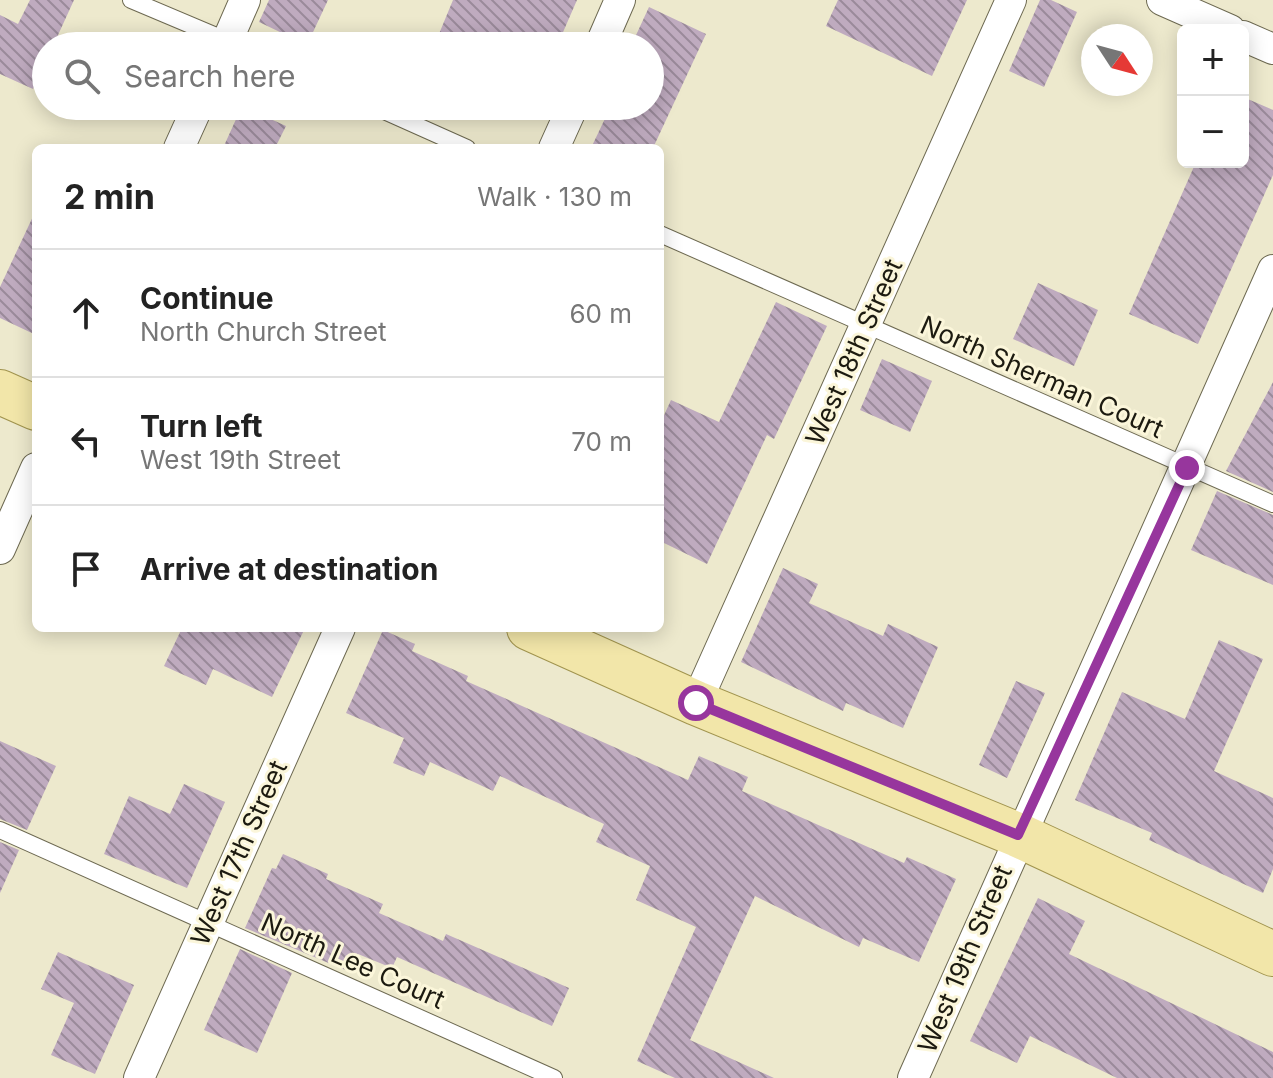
<!DOCTYPE html>
<meta charset="utf-8">
<style>
body{margin:0;font-family:Inter,sans-serif;background:#f2f2f2;color:#222}
.controls{position:absolute;right:24px;top:24px;display:grid;overflow:hidden;border-radius:12px;box-shadow:0 4px 20px #0003}
.controls button{width:72px;height:72px;display:grid;place-items:center;padding:0;border:0;border-bottom:2px solid #e0e0e0;background:#fff;color:#222;font:40px sans-serif}
.compass{position:absolute;left:1081px;top:24px;width:72px;height:72px;border-radius:50%;background:#fff;box-shadow:0 4px 20px #0003;rotate:126deg}
.stop{position:absolute;width:24px;height:24px;margin:-18px;border:6px solid #97369d;border-radius:50%;background:#fff}
.stop.end{background:#97369d;border-color:#fff;box-shadow:0 2px 8px #0008}
.list{margin:0;padding:0;list-style:none}
h2{display:flex;justify-content:space-between;align-items:center;height:104px;margin:0;padding:0 32px;font-size:34px}
h2 small{font-size:26px;font-weight:400;color:#767676}
.list li{display:grid;grid-template-columns:52px 1fr auto;gap:24px;align-items:center;box-sizing:border-box;height:128px;padding:0 32px;border-top:2px solid #e0e0e0}
.list b{display:block;font-size:30px;white-space:nowrap}
.list p{margin:0;font-size:26px;white-space:nowrap;color:#767676}
.list em{font-size:26px;font-style:normal;color:#767676}
.icon{flex:none;width:44px;height:44px;fill:none;stroke:currentColor;stroke-width:2;stroke-linecap:round;stroke-linejoin:round}
.map{position:relative;flex:none;width:1273px;height:1078px;overflow:hidden}
.search{position:absolute;background:#fff;box-shadow:0 4px 20px #0003;left:32px;top:32px;width:632px;height:88px;display:flex;align-items:center;gap:20px;box-sizing:border-box;padding:0 28px;border-radius:44px;color:#767676;font-size:30px}
.panel{position:absolute;background:#fff;box-shadow:0 4px 20px #0003;left:32px;top:144px;width:632px;height:488px;border-radius:12px}
.map>svg:first-child{display:block}
.building{fill:url(#building-back-hatch)}
.lines{fill:none;stroke-linecap:round;stroke-linejoin:round}
.lane-casing{stroke:#6d6951;stroke-width:18}
.street-casing{stroke:#6d6951;stroke-width:32}
.primary-casing{stroke:#a1944e;stroke-width:46}
.lane{stroke:#fff;stroke-width:16}
.street{stroke:#fff;stroke-width:30}
.primary{stroke:#f2e6a9;stroke-width:44}
.route{stroke:#97369d;stroke-width:10}
.labels{text-anchor:middle;stroke-width:6;stroke-linejoin:round;paint-order:stroke}
.street-label{font-size:26px;fill:#1c1a10;stroke:#fbf6da}
</style>
<div class="map">
<svg width="1273" height="1078" viewBox="0 0 1273 1078">
<defs>
<pattern id="building-back-hatch" width="6" height="6" patternUnits="userSpaceOnUse" patternTransform="scale(2)"><rect width="6" height="6" fill="#bfabbf"/><path d="M-1 5l2 2M0 0l6 6M5-1l2 2" fill="none" stroke="#9a8a9a"/></pattern>
</defs>
<rect width="100%" height="100%" fill="#ede9cd"/>
<!-- building -->
<path class="building" d="M 30,0 L 74,0 L 53,46 L 46,46 L 46,61 L 33,89 L 0,74 L 0,15 L 18,24 Z
M 269,0 L 328,0 L 307,45 L 259,22 Z
M 453,0 L 577,0 L 557,46 L 434,46 Z
M 838,0 L 967,0 L 932,76 L 826,26 Z
M 1040,0 L 1051,0 L 1077,12 L 1044,87 L 1009,71 Z
M 649,7 L 706,34 L 653,148 L 591,148 L 611,106 L 650,106 L 650,46 L 631,46 Z
M 1243,97 L 1273,110 L 1273,175 L 1198,344 L 1129,314 L 1196,162 L 1243,162 Z
M 242,106 L 286,126 L 275,148 L 223,148 Z
M 36,210 L 36,335 L 0,318 L 0,287 Z
M 1038,283 L 1098,310 L 1074,366 L 1013,339 Z
M 776,302 L 827,326 L 774,439 L 767,435 L 707,564 L 660,541 L 660,424 L 671,400 L 719,422 Z
M 882,359 L 932,381 L 910,432 L 860,410 Z
M 1273,382 L 1273,492 L 1226,471 Z
M 1217,491 L 1273,515 L 1273,585 L 1191,550 Z
M 783,568 L 818,584 L 809,603 L 883,636 L 888,624 L 938,647 L 903,728 L 846,703 L 843,711 L 741,662 Z
M 182,628 L 305,628 L 272,697 L 213,669 L 206,685 L 164,666 Z
M 383,630 L 415,644 L 412,651 L 468,676 L 466,681 L 688,780 L 699,756 L 748,777 L 742,791 L 904,863 L 907,857 L 956,879 L 919,962 L 863,938 L 859,947 L 755,896 L 690,1040 L 774,1078 L 675,1078 L 637,1061 L 696,927 L 636,900 L 650,866 L 596,842 L 604,824 L 500,776 L 493,791 L 430,762 L 424,776 L 393,763 L 404,738 L 346,713 Z
M 1219,640 L 1263,659 L 1214,771 L 1273,798 L 1273,869 L 1263,893 L 1149,840 L 1152,833 L 1075,800 L 1122,692 L 1185,719 Z
M 1016,681 L 1045,693 L 1007,778 L 979,765 Z
M 0,741 L 56,766 L 27,830 L 0,819 Z
M 184,784 L 225,802 L 187,888 L 104,854 L 129,796 L 170,814 Z
M 0,842 L 19,850 L 0,893 Z
M 283,854 L 328,874 L 326,879 L 383,904 L 379,913 L 443,941 L 446,934 L 569,988 L 552,1026 L 397,957 L 392,968 L 358,954 L 350,972 L 245,928 L 272,868 L 276,869 Z
M 1038,898 L 1085,921 L 1069,954 L 1273,1052 L 1273,1078 L 1117,1078 L 1030,1036 L 1017,1063 L 970,1041 Z
M 240,949 L 292,973 L 257,1053 L 204,1030 Z
M 58,952 L 134,985 L 95,1074 L 51,1055 L 74,1003 L 41,989 Z"/>
<g class="lines">
<!-- lane casing -->
<g class="lane-casing">
<path id="lane" d="M 131,0 L 233,43
M 373,106 L 467,148
M 660,234 L 1273,504
M 0,830 L 554,1078"/>
</g>
<!-- street casing -->
<g class="street-casing">
<path id="street" d="M 1162,0 L 1230,30
M 1243,36 L 1273,49
M 225,46 L 245,0
M 600,46 L 620,0
M 179,148 L 198,106
M 554,148 L 573,106
M 0,549 L 36,468
M 696,703 L 1011,0
M 139,1078 L 340,628
M 913,1078 L 1273,270"/>
</g>
<!-- primary casing -->
<g class="primary-casing">
<path id="primary" d="M 0,392 L 36,408
M 529,628 L 696,703 L 1018,835 L 1273,954"/>
</g>
<!-- lane -->
<use href="#lane" class="lane"/>
<!-- street -->
<use href="#street" class="street"/>
<!-- primary -->
<use href="#primary" class="primary"/>
</g>
<g class="lines">
<!-- route -->
<path class="route" d="M 696,703 L 1018,835 L 1187,468"/>
</g>
<g class="labels">
<!-- street labels -->
<g class="street-label">
<text transform="translate(854 352) rotate(-66)" y="9">West 18th Street</text>
<text transform="translate(1042 377) rotate(24)" y="9">North Sherman Court</text>
<text transform="translate(239 853) rotate(-66)" y="9">West 17th Street</text>
<text transform="translate(965 959) rotate(-67)" y="9">West 19th Street</text>
<text transform="translate(353 961) rotate(24)" y="9">North Lee Court</text>
</g>
</g>
</svg>
<div class="controls">
<button>+</button>
<button>−</button>
</div>
<svg class="compass" viewBox="-18 -18 36 36"><path d="M0-13l5 13h-10z" fill="#e53935"/><path d="M0 13l5-13h-10z" fill="#767676"/></svg>
<div class="stop" style="left:696px;top:703px"></div>
<div class="stop end" style="left:1187px;top:468px"></div>
<div class="search"><svg class="icon" aria-label="search" viewBox="0 0 24 24"><circle cx="10" cy="10" r="6"/><path d="M15 15l6 6"/></svg>Search here</div>
<section class="panel">
<h2>2 min<small>Walk · 130 m</small></h2>
<ul class="list">
<li><svg class="icon" aria-label="ahead" viewBox="0 0 24 24"><path d="M12 20V5M6 11l6-6 6 6"/></svg><div><b>Continue</b><p>North Church Street</p></div><em>60 m</em></li>
<li><svg class="icon" aria-label="left" viewBox="0 0 24 24"><path d="M17 20v-9H6M10 6l-5 5 5 5"/></svg><div><b>Turn left</b><p>West 19th Street</p></div><em>70 m</em></li>
<li><svg class="icon" aria-label="arrive" viewBox="0 0 24 24"><path d="M6 21V4h12l-3 4 3 4H6"/></svg><div><b>Arrive at destination</b></div></li>
</ul>
</section>
</div>
